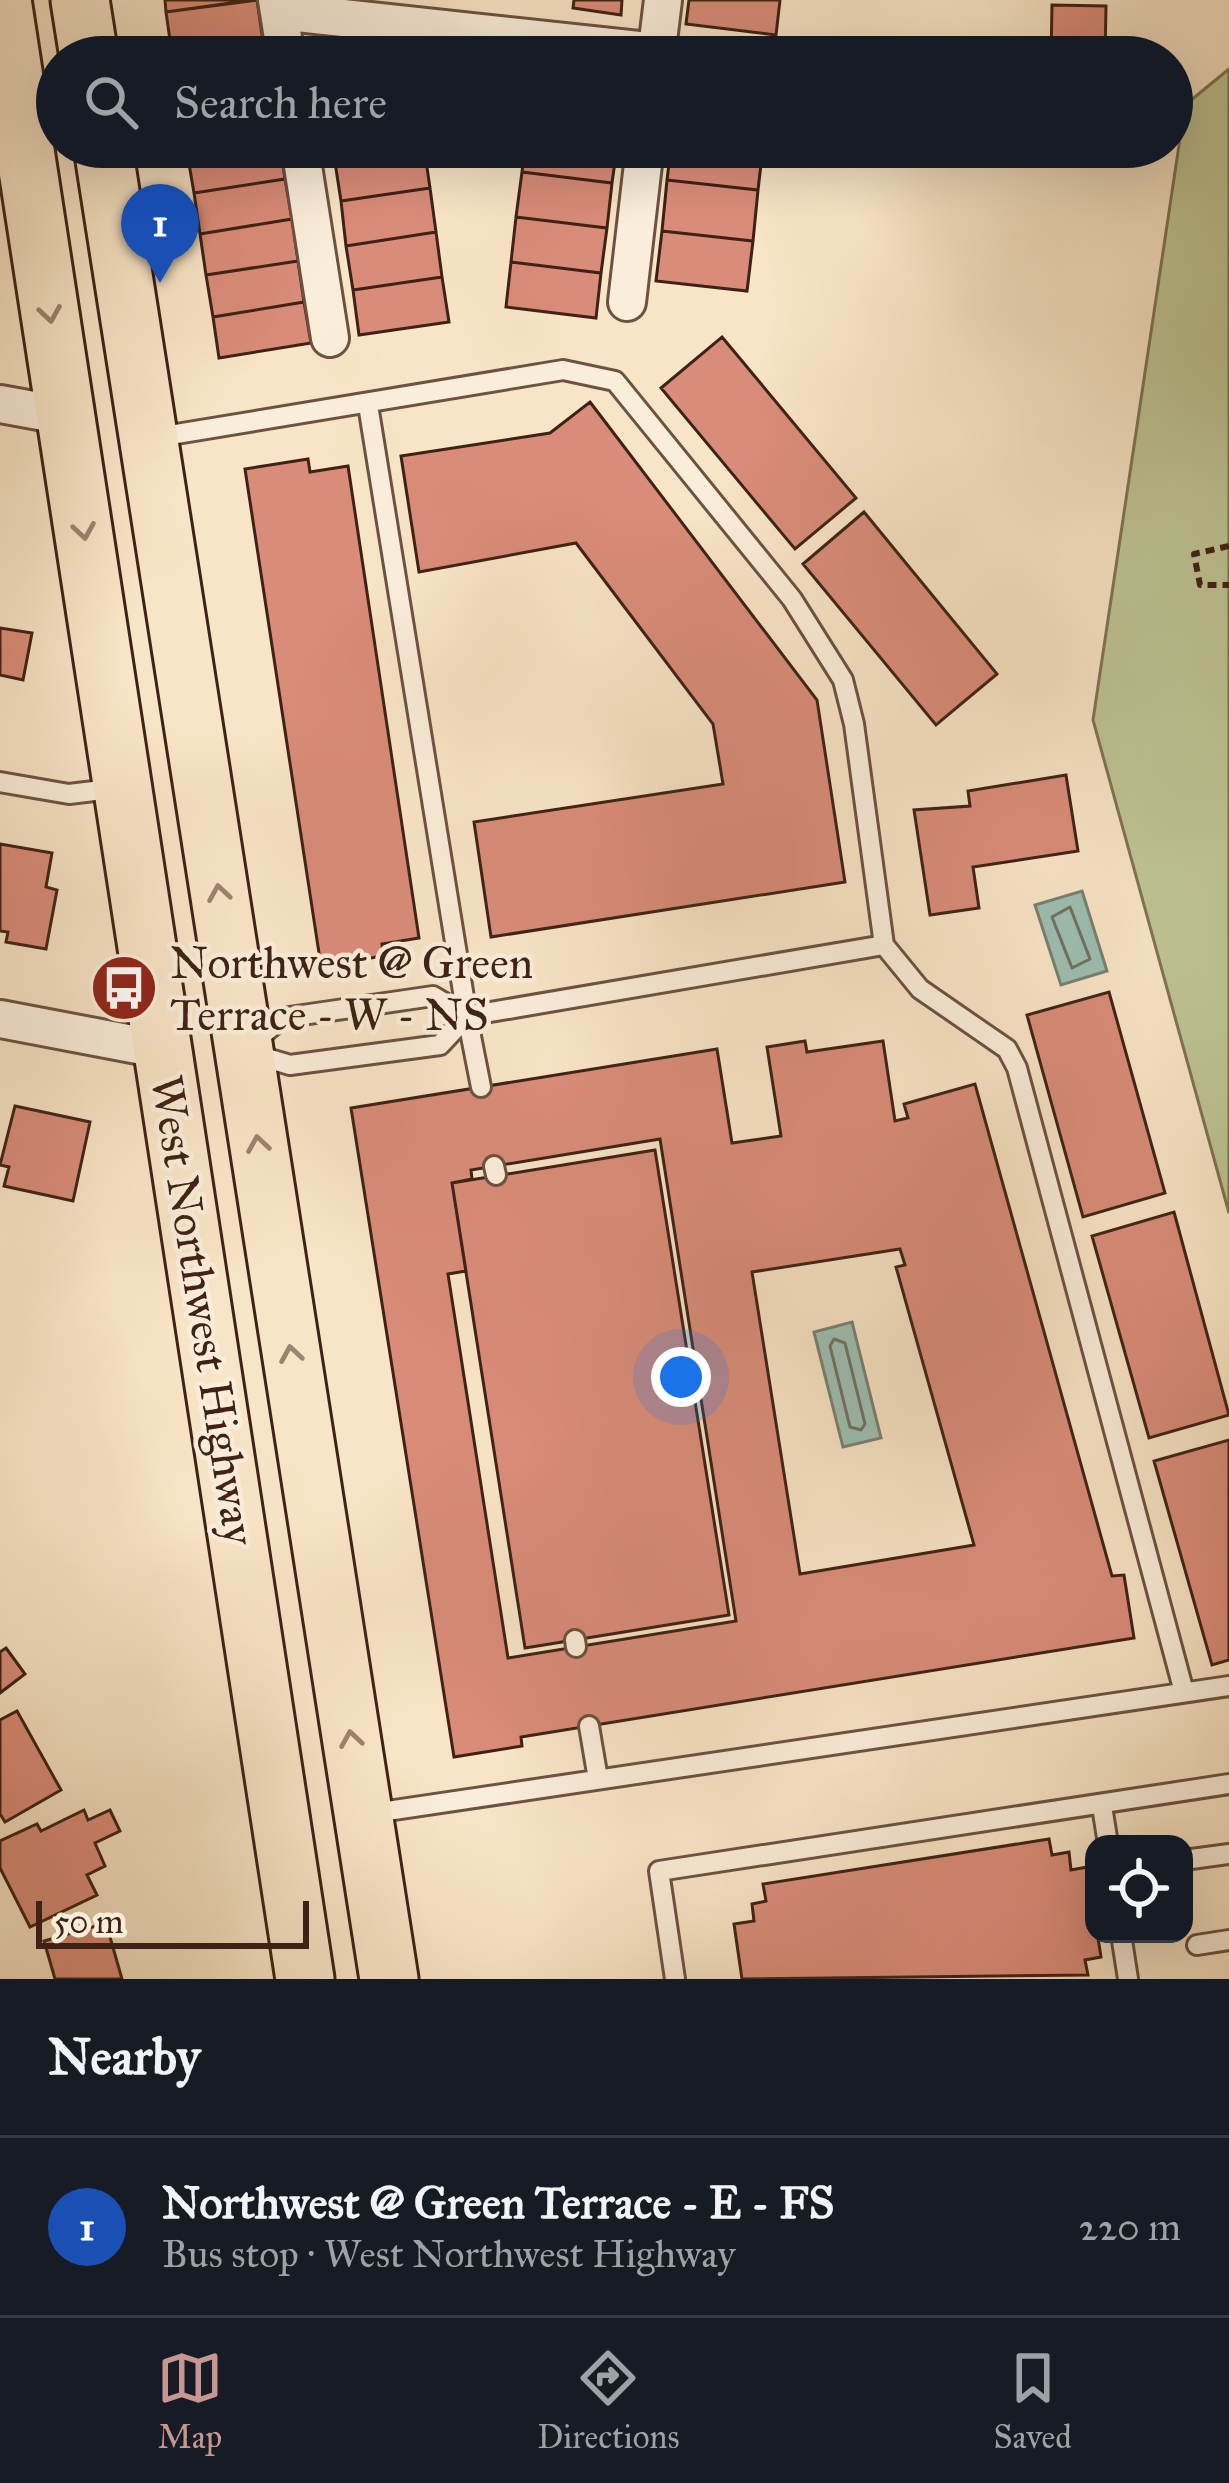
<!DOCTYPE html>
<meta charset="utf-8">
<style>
body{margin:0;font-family:"IM FELL Great Primer",serif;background:#20242c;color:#f1f3f6}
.controls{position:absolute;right:36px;bottom:36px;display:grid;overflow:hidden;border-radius:24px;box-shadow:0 12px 48px #0002}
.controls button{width:108px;height:108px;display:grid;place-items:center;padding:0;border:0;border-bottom:3px solid #363941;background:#171b24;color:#f1f3f6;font:60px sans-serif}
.scale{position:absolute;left:36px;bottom:30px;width:273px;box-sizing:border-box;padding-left:12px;border:6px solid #3f2215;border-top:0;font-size:33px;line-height:42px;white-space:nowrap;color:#3f2215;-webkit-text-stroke:9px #faedda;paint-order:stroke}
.you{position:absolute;left:681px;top:1377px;width:42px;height:42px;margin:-30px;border:9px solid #fff;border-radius:50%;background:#1a73e8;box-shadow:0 0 0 18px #1a73e833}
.badge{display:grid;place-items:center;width:78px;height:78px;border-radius:50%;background:#c59692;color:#fff;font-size:39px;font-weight:700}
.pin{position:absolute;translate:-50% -99px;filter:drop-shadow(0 3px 6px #0008)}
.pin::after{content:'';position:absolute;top:63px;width:42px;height:36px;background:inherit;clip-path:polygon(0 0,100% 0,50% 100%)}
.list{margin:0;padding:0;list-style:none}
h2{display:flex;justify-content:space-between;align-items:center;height:156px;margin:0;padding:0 48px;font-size:51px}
h2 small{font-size:39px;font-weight:400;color:#9ea1a6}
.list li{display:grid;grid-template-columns:78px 1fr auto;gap:36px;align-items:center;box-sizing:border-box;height:180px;padding:0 48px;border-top:3px solid #363941}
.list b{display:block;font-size:45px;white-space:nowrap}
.list p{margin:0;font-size:39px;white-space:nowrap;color:#9ea1a6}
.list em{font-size:39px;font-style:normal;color:#9ea1a6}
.icon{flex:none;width:66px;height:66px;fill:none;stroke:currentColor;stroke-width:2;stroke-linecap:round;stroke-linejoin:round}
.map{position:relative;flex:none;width:1229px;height:1979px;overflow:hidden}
.search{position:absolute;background:#171b24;box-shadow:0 12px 48px #0002;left:36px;right:36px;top:36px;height:132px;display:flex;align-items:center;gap:30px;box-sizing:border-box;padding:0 42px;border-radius:66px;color:#9ea1a6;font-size:45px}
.sheet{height:336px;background:#171b24}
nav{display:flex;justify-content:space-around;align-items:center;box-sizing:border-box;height:168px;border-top:3px solid #363941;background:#171b24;font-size:33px;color:#9ea1a6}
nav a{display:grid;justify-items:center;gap:6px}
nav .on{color:#c59692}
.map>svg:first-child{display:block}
.green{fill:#bec494;stroke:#7e7354;stroke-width:3}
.water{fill:#9dbfb2;stroke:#778073;stroke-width:3}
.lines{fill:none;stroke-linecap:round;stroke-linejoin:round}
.shore{stroke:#6e7064;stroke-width:3}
.building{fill:#d98c79;stroke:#3f2215;stroke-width:3;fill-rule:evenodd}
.service-casing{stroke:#6d5241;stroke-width:24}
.minor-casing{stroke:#6d5241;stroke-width:42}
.primary-casing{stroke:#3f2215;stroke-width:63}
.path{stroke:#3f2215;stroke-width:6;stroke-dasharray:9 6;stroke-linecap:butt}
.service{stroke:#faedda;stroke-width:18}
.minor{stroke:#faedda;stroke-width:36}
.primary{stroke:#f8e4c6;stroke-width:57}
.oneway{stroke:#9c836e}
.labels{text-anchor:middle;stroke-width:9;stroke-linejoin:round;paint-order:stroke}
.poi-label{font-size:45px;fill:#3f2215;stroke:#faedda;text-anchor:start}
.street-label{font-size:45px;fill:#3f2215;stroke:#faedda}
</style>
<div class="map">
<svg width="1229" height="1979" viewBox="0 0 1229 1979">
<rect width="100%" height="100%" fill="#f8e4c6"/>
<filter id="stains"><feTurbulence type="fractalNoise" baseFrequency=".00167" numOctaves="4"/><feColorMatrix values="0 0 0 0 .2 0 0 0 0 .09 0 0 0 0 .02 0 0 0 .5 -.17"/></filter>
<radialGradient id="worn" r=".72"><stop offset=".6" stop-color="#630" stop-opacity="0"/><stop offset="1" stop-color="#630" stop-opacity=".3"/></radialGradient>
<!-- green -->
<path class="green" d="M 1229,69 L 1229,1213 L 1093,720 L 1185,105 Z"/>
<!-- water -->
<path class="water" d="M 1082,891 L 1107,971 L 1061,985 L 1035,905 Z
M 852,1322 L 881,1438 L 843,1447 L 814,1332 Z"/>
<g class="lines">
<!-- shore -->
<path class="shore" d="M 1070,907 L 1090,959 L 1072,968 L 1052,917 Z
M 834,1339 L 845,1343 L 865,1424 L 861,1430 L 850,1427 L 830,1346 Z"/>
</g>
<!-- building -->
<path class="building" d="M 165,0 L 252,0 L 166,12 Z
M 257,0 L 263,41 L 172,54 L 166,12 Z
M 574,0 L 622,0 L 621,15 L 573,8 Z
M 689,0 L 780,0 L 776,35 L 686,24 Z
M 1052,5 L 1106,6 L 1105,57 L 1051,57 Z
M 218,147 L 280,147 L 285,179 L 194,193 L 187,152 Z
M 400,147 L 424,147 L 430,188 L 341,201 L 334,156 Z
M 525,147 L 617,147 L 612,183 L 522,172 Z
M 671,147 L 763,147 L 758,190 L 667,180 Z
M 522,172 L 612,183 L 607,228 L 516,217 Z
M 285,179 L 292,219 L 200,234 L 194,193 Z
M 667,180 L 758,190 L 753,241 L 662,231 Z
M 430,188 L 436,232 L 346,246 L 341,201 Z
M 516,217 L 607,228 L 601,273 L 511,262 Z
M 292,219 L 298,261 L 206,275 L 200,234 Z
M 662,231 L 753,241 L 747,291 L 656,281 Z
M 436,232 L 442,277 L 353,290 L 346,246 Z
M 298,261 L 304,302 L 213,317 L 206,275 Z
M 511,262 L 601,273 L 596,318 L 506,307 Z
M 442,277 L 449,322 L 359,335 L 353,290 Z
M 304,302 L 311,343 L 219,358 L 213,317 Z
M 722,337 L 856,498 L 795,549 L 661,388 Z
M 590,402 L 817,700 L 845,882 L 491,937 L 474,822 L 723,784 L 713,724 L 576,543 L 419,572 L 401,456 L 550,433 Z
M 308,459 L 310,472 L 348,466 L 419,938 L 382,944 L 383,956 L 321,966 L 245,469 Z
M 864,512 L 997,674 L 936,725 L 803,564 Z
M 0,628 L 32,633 L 23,680 L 0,675 Z
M 1066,775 L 1078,851 L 973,867 L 979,908 L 930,915 L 914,810 L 970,806 L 968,791 Z
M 0,844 L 52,853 L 46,887 L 57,890 L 46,949 L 6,942 L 8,932 L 0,931 Z
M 1109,992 L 1165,1193 L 1083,1217 L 1027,1015 Z
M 805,1041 L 807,1052 L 883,1041 L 895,1121 L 908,1118 L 904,1104 L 975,1084 L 1112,1576 L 1124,1575 L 1134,1638 L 521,1737 L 522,1746 L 454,1757 L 351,1108 L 717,1049 L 732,1143 L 781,1136 L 767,1047 ZM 660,1139 L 736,1621 L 508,1658 L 448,1274 L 466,1271 L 452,1183 L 472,1179 L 471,1170 ZM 900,1249 L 905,1265 L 896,1267 L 974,1545 L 800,1574 L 752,1272 Z
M 15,1106 L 90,1122 L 73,1201 L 4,1186 L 9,1167 L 0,1165 Z
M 655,1150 L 729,1615 L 525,1648 L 452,1183 Z
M 1174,1212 L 1229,1415 L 1149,1438 L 1092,1236 Z
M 1229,1440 L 1229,1660 L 1212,1665 L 1154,1461 Z
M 6,1648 L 25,1674 L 0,1693 L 0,1652 Z
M 17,1711 L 61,1790 L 5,1822 L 0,1814 L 0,1720 Z
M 84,1810 L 88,1820 L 110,1810 L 120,1831 L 95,1843 L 105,1866 L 87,1875 L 97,1895 L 30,1927 L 0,1868 L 0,1841 L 37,1824 L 41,1831 Z
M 1049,1839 L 1052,1855 L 1069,1852 L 1071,1870 L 1087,1867 L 1101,1957 L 1085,1960 L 1088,1975 L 742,1979 L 734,1924 L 754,1921 L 752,1904 L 766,1901 L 763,1884 Z
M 106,1923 L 122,1979 L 55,1979 L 44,1941 Z"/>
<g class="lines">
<!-- service casing -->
<g class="service-casing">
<path id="service" d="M 368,405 L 467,1016 L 884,945
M 152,438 L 563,370 L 615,381 L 792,599 L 843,680 L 854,724 L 884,945 L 920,989 L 1007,1049 L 1017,1068 L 1184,1692
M 0,782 L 69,794 L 119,788
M 251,1044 L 282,1018 L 433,996 L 467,1016 L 481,1087
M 253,1054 L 290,1065 L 440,1045 L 467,1016
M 494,1166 L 496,1175
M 575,1640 L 576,1647
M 589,1726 L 598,1779
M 1102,1806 L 1108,1844
M 367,1814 L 1229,1686
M 1184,1860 L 1229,1854
M 1121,1934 L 1128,1979
M 1197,1945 L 1229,1940
M 675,1979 L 659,1871 L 1229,1784"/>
</g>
<!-- minor casing -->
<g class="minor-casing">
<path id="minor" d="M 277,0 L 286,57
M 279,11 L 657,52
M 656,57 L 663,0
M 300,147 L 330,338
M 627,302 L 645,147
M 0,404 L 66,416
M 0,1019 L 164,1050"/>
</g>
<!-- primary casing -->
<g class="primary-casing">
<path id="primary" d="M 2,0 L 305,1979
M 80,0 L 89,57
M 103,147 L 389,1979"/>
</g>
<!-- path -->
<path class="path" d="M 1229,546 L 1194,554 L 1200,585 L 1229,585"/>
<!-- service -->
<use href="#service" class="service"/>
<!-- minor -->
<use href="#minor" class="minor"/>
<!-- primary -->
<use href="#primary" class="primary"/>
</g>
<!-- one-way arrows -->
<defs><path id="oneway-chevron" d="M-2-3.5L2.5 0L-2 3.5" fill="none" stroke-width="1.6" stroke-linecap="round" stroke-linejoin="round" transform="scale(3)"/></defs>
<g class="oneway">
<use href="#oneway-chevron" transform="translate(50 314) rotate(81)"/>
<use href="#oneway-chevron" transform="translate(84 531) rotate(81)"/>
<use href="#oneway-chevron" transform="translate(219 893) rotate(-99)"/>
<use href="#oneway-chevron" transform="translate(258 1144) rotate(-99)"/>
<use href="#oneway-chevron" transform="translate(291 1354) rotate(-99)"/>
<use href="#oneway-chevron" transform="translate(351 1739) rotate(-99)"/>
</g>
<!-- icons -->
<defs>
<g id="bus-disc" transform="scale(3.45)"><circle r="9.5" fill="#8f2418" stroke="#faedda"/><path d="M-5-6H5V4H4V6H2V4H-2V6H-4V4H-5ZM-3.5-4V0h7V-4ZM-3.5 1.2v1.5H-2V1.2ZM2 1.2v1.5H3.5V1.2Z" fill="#fff"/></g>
</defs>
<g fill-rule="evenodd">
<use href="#bus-disc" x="124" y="988"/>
</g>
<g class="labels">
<!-- poi labels -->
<g class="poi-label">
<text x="170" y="978">Northwest @ Green<tspan x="170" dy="52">Terrace - W - NS</tspan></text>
</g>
<!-- street labels -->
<g class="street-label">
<text transform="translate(204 1310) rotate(81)" y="16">West Northwest Highway</text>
</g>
</g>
<rect width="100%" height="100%" filter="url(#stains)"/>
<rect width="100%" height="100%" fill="url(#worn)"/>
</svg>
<div class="controls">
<button><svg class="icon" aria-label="locate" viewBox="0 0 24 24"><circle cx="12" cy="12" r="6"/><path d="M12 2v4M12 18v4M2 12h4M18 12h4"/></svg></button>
</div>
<div class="scale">50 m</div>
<div class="you"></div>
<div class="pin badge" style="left:160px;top:283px;background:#1a4fb4">1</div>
<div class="search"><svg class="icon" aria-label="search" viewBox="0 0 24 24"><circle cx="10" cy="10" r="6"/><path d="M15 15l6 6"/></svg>Search here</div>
</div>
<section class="sheet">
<h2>Nearby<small></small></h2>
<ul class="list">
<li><span class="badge" style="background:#1a4fb4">1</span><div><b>Northwest @ Green Terrace - E - FS</b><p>Bus stop · West Northwest Highway</p></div><em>220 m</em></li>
</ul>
</section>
<nav>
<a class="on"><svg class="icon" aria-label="map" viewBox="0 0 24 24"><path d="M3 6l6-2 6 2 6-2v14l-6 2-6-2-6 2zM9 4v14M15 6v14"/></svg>Map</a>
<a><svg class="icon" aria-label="directions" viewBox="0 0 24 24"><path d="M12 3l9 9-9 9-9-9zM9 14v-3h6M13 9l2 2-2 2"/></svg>Directions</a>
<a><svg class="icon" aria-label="saved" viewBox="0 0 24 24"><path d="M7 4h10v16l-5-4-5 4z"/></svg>Saved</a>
</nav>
